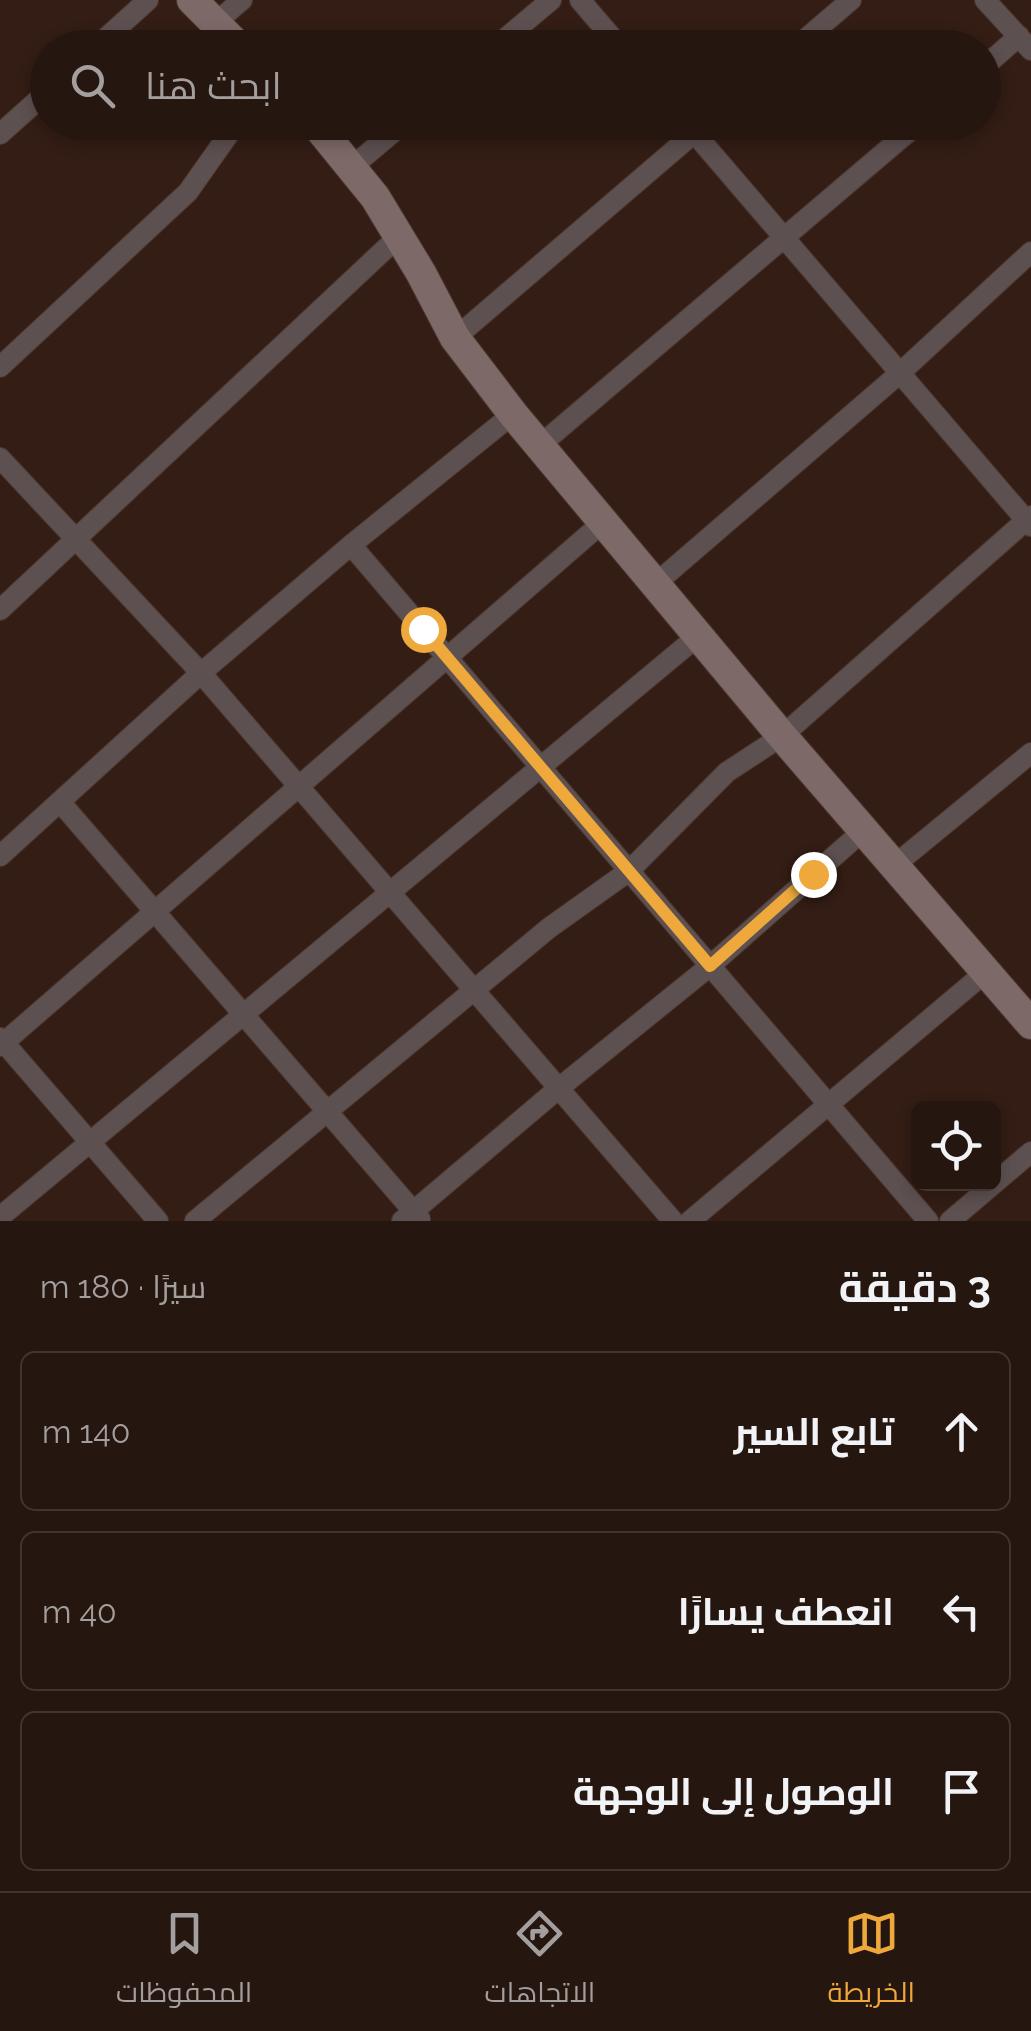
<!DOCTYPE html>
<html lang="ar">
<meta charset="utf-8">
<style>
body{margin:0;font-family:Raleway,Cairo,sans-serif;background:#2e1f19;color:#f1f3f6;direction:rtl}
.controls{position:absolute;right:30px;bottom:30px;display:grid;overflow:hidden;border-radius:15px;box-shadow:0 5px 15px #0003}
.controls button{width:90px;height:90px;display:grid;place-items:center;padding:0;border:0;border-bottom:2px solid #423530;background:#261610;color:#f1f3f6;font:50px sans-serif}
.stop{position:absolute;width:30px;height:30px;margin:-22px;border:8px solid #eea83c;border-radius:50%;background:#fff}
.stop.end{background:#eea83c;border-color:#fff;box-shadow:0 2px 10px #0008}
.list{margin:0;padding:0;list-style:none}
h2{display:flex;justify-content:space-between;align-items:center;height:130px;margin:0;padding:0 40px;font-size:42px}
h2 small{font-size:32px;font-weight:400;color:#a49f9f}
.list li{display:grid;grid-template-columns:65px 1fr auto;gap:30px;align-items:center;box-sizing:border-box;height:160px;margin:0 20px 20px;padding:0 20px;border:2px solid #423530;border-radius:15px}
.list b{display:block;font-size:38px;white-space:nowrap}
.list em{font-size:32px;font-style:normal;color:#a49f9f}
.icon{flex:none;width:55px;height:55px;fill:none;stroke:currentColor;stroke-width:2;stroke-linecap:round;stroke-linejoin:round}
.map{position:relative;flex:none;width:1031px;height:1221px;overflow:hidden;direction:ltr}
.search{position:absolute;background:#261610;box-shadow:0 5px 15px #0003;left:30px;right:30px;top:30px;height:110px;display:flex;align-items:center;gap:25px;box-sizing:border-box;padding:0 35px;border-radius:55px;color:#a49f9f;font-size:38px}
.sheet{height:670px;background:#261610}
nav{display:flex;justify-content:space-around;align-items:center;box-sizing:border-box;height:140px;border-top:2px solid #423530;background:#261610;font-size:28px;color:#a49f9f}
nav a{display:grid;justify-items:center;gap:5px}
nav .on{color:#eea83c}
.map>svg:first-child{display:block}
.lines{fill:none;stroke-linecap:round;stroke-linejoin:round}
.street-casing{stroke:#4e3931;stroke-width:22}
.secondary-casing{stroke:#4e3931;stroke-width:32}
.street{stroke:#5d5050;stroke-width:20}
.secondary{stroke:#7d6968;stroke-width:30}
.route{stroke:#eea83c;stroke-width:12}
</style>
<div class="map">
<svg width="1031" height="1221" viewBox="0 0 1031 1221">
<rect width="100%" height="100%" fill="#331d15"/>
<g class="lines">
<!-- street casing -->
<g class="street-casing">
<path id="street" d="M 580,0 L 621,48
M 985,0 L 1031,50
M 214,24 L 242,0
M 95,48 L 148,0
M 494,48 L 551,0
M 795,48 L 851,0
M 984,67 L 1019,36
M 685,122 L 1031,526
M 0,134 L 48,91
M 353,166 L 405,122
M 455,338 L 707,122
M 0,367 L 188,192 L 231,131 L 241,122
M 539,446 L 920,122
M 0,458 L 201,673 L 673,1221
M 351,545 L 928,1221
M 654,585 L 900,373 L 1031,252
M 0,610 L 398,237
M 61,803 L 420,1219
M 0,856 L 201,673 L 351,545 L 513,414
M 896,864 L 1031,753
M 0,1038 L 158,1221
M 0,1046 L 602,523
M 0,1217 L 698,636
M 195,1221 L 549,928 L 629,871 L 727,772 L 782,736 L 1031,516
M 402,1221 L 559,1088 L 710,966 L 865,829
M 690,1221 L 987,971
M 950,1221 L 1031,1152"/>
</g>
<!-- secondary casing -->
<g class="secondary-casing">
<path id="secondary" d="M 192,0 L 240,48
M 314,122 L 375,197 L 421,273 L 455,338 L 513,414 L 782,736 L 1031,1024"/>
</g>
<!-- street -->
<use href="#street" class="street"/>
<!-- secondary -->
<use href="#secondary" class="secondary"/>
</g>
<g class="lines">
<!-- route -->
<path class="route" d="M 423,629 L 710,966 L 813,874"/>
</g>
</svg>
<div class="controls">
<button><svg class="icon" aria-label="locate" viewBox="0 0 24 24"><circle cx="12" cy="12" r="6"/><path d="M12 2v4M12 18v4M2 12h4M18 12h4"/></svg></button>
</div>
<div class="stop" style="left:423px;top:629px"></div>
<div class="stop end" style="left:813px;top:874px"></div>
<div class="search"><svg class="icon" aria-label="search" viewBox="0 0 24 24"><circle cx="10" cy="10" r="6"/><path d="M15 15l6 6"/></svg>ابحث هنا</div>
</div>
<section class="sheet">
<h2>3 دقيقة<small>سيرًا · 180 m</small></h2>
<ul class="list">
<li><svg class="icon" aria-label="ahead" viewBox="0 0 24 24"><path d="M12 20V5M6 11l6-6 6 6"/></svg><div><b>تابع السير</b></div><em>140 m</em></li>
<li><svg class="icon" aria-label="left" viewBox="0 0 24 24"><path d="M17 20v-9H6M10 6l-5 5 5 5"/></svg><div><b>انعطف يسارًا</b></div><em>40 m</em></li>
<li><svg class="icon" aria-label="arrive" viewBox="0 0 24 24"><path d="M6 21V4h12l-3 4 3 4H6"/></svg><div><b>الوصول إلى الوجهة</b></div></li>
</ul>
</section>
<nav>
<a class="on"><svg class="icon" aria-label="map" viewBox="0 0 24 24"><path d="M3 6l6-2 6 2 6-2v14l-6 2-6-2-6 2zM9 4v14M15 6v14"/></svg>الخريطة</a>
<a><svg class="icon" aria-label="directions" viewBox="0 0 24 24"><path d="M12 3l9 9-9 9-9-9zM9 14v-3h6M13 9l2 2-2 2"/></svg>الاتجاهات</a>
<a><svg class="icon" aria-label="saved" viewBox="0 0 24 24"><path d="M7 4h10v16l-5-4-5 4z"/></svg>المحفوظات</a>
</nav>
